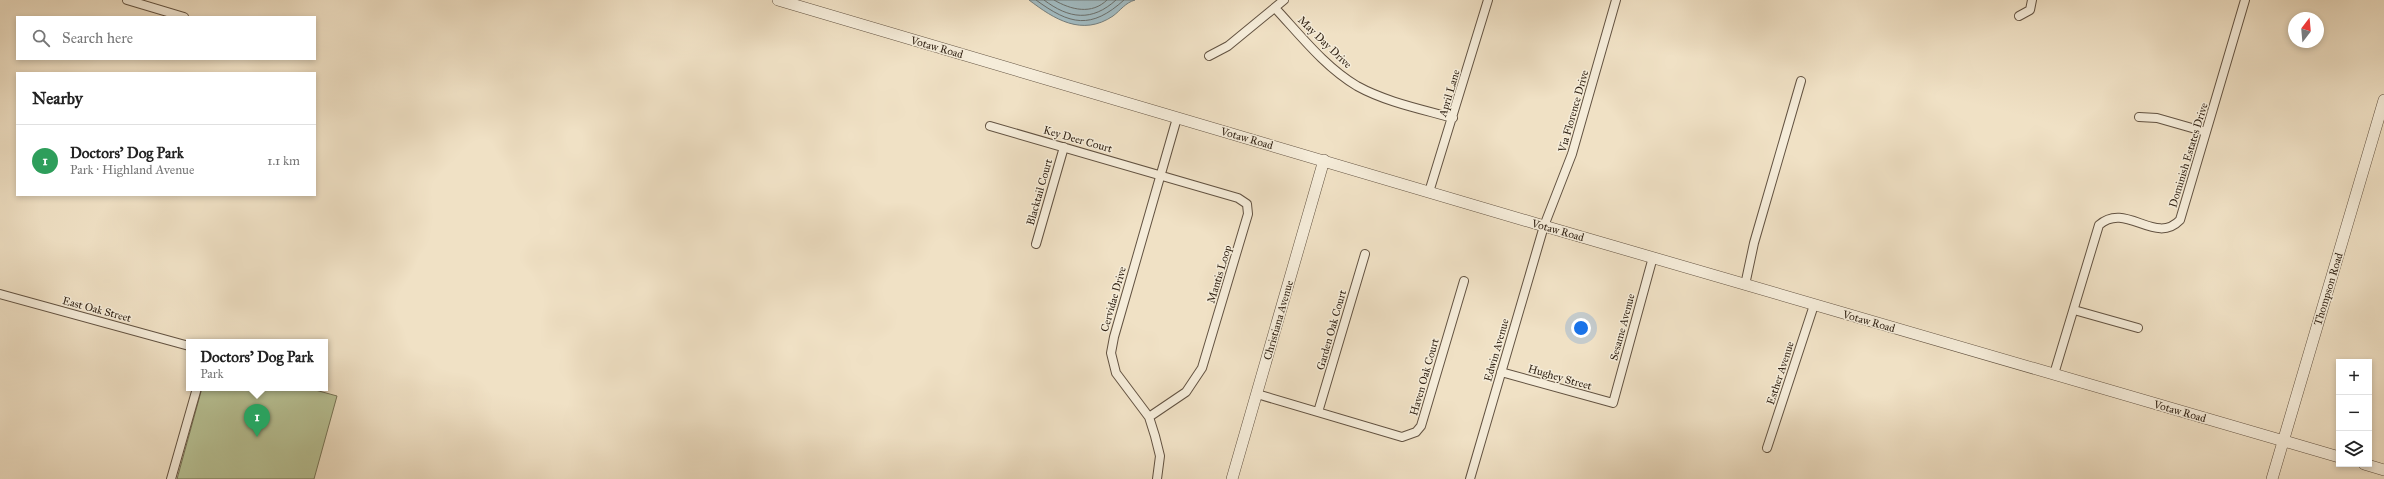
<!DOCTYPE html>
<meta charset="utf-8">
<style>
body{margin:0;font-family:"IM FELL Great Primer",serif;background:#f2f2f2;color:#222}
.controls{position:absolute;right:12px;bottom:12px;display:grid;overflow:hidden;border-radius:0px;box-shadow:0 2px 6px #0003}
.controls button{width:36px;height:36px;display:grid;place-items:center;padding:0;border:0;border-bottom:1px solid #e0e0e0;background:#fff;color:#222;font:20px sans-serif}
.compass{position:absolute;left:2288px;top:12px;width:36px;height:36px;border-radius:50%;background:#fff;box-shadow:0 2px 6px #0003;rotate:16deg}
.you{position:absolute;left:1581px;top:328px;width:14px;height:14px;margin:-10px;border:3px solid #fff;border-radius:50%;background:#1a73e8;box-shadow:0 0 0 6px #1a73e833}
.badge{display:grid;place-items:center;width:26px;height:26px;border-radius:50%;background:#2563eb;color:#fff;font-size:13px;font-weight:700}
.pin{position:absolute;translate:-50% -33px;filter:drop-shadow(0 1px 2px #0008)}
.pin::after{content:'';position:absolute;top:21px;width:14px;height:12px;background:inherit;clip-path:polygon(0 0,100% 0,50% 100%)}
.popup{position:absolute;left:186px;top:339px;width:142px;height:52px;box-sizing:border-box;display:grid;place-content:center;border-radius:0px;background:#fff;filter:drop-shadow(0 1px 3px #0005);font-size:13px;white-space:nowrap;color:#767676}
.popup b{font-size:15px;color:#222}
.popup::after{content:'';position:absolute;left:50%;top:100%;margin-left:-8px;border:8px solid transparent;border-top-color:#fff}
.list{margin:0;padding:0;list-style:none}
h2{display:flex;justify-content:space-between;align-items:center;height:52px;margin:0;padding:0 16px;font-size:17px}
h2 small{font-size:13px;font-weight:400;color:#767676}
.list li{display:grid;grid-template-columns:26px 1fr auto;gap:12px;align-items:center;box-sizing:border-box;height:72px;padding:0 16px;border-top:1px solid #e0e0e0}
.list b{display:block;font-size:15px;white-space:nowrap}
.list p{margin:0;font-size:13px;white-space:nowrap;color:#767676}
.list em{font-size:13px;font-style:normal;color:#767676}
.icon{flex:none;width:22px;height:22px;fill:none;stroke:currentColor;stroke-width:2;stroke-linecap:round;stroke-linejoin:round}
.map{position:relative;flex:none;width:2384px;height:479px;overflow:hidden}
.search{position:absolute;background:#fff;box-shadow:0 2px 6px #0003;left:16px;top:16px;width:300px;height:44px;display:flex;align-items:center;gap:10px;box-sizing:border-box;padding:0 14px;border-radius:0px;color:#767676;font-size:15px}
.panel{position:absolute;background:#fff;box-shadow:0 2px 6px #0003;left:16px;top:72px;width:300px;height:124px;border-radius:0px}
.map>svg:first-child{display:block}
.green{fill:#b8c396;stroke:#757356}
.water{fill:#a1bac0;stroke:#757e7c}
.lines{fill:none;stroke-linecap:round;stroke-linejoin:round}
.shore{stroke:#6a6e6a;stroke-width:1}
.minor-casing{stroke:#625241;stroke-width:10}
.tertiary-casing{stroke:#625241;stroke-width:12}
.minor{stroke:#f5ecd9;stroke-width:8}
.tertiary{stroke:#f5ecd9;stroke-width:11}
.labels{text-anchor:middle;stroke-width:3;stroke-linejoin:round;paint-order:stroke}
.street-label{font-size:11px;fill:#322315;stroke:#f5ecd9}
</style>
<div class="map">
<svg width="2384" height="479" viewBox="0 0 2384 479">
<rect width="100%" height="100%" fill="#f0e1c5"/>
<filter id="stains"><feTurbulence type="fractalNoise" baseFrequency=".005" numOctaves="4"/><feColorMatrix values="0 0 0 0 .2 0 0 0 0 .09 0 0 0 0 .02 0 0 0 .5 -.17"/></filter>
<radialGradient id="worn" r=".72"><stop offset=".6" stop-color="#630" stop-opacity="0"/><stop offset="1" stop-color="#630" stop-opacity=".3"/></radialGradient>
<!-- green -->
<path class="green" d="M 202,388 L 308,388 L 337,396 L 314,479 L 177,479 Z"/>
<!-- water -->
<path class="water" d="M 1029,0 L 1135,0 C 1125,3 1121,10 1113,16 C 1082,37 1054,19 1029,0 Z"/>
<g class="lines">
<!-- shore -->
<path class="shore" d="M 1036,0 C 1070,25 1091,30 1124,0
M 1044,0 C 1069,19 1092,22 1116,0
M 1054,0 C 1071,10 1092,15 1107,0"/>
<!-- minor casing -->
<g class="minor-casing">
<path id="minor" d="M 127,0 L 184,17
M 1275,8 C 1301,36 1325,67 1357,86 C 1386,102 1421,109 1453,118
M 2019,16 L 2030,10 L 2032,0
M 1209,56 L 1228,46 L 1284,0
M 2139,117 L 2157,118 L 2206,132
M 990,126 L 1238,198 L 1247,204 L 1248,214 L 1202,368 L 1186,392 L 1149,417
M 1429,192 L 1488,0
M 1036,244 L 1064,147
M 1745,285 L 1754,243 L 1801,81
M 0,294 L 189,346
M 2074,310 L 2138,328
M 1501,372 L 1613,403 L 1653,257
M 2054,374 L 2099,225 C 2126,201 2155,246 2180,220 L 2245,0
M 1257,394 L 1402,437 L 1416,432 L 1421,426 L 1464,281
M 1318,412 L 1365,254
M 1767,448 L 1814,305
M 171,479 L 197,388
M 1157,479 L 1160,456 L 1155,436 L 1149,417 L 1116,373 L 1111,353 L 1114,337 L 1177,118
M 1470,479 L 1544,226 L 1572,154 L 1616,0"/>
</g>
<!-- tertiary casing -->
<g class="tertiary-casing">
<path id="tertiary" d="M 778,0 L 1544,226 L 2339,457
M 2364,464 L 2384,470
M 1232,479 L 1324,160
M 2272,479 L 2384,100"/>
</g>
<!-- minor -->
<use href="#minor" class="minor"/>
<!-- tertiary -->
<use href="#tertiary" class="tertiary"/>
</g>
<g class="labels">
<!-- street labels -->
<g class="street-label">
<text transform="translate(1325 42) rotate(44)" y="4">May Day Drive</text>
<text transform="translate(937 47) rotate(16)" y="4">Votaw Road</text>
<text transform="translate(1449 93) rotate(-73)" y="4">April Lane</text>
<text transform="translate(1573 111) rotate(-74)" y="4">Via Florence Drive</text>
<text transform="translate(1247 138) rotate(16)" y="4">Votaw Road</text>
<text transform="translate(1078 139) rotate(16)" y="4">Key Deer Court</text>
<text transform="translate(2188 155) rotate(-73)" y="4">Dominish Estates Drive</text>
<text transform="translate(1039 192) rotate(-74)" y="4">Blacktail Court</text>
<text transform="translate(1558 230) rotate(16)" y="4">Votaw Road</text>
<text transform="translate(1219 274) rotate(-73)" y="4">Mantis Loop</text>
<text transform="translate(2328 289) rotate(-73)" y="4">Thompson Road</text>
<text transform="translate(1113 299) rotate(-74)" y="4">Cervidae Drive</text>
<text transform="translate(97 309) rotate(15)" y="4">East Oak Street</text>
<text transform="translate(1278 320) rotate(-74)" y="4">Christiana Avenue</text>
<text transform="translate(1869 321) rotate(16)" y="4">Votaw Road</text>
<text transform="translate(1622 327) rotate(-75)" y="4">Sesame Avenue</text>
<text transform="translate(1331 330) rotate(-74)" y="4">Garden Oak Court</text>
<text transform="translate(1496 350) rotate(-74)" y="4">Edwin Avenue</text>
<text transform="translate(1780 373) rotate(-72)" y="4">Esther Avenue</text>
<text transform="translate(1424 377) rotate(-74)" y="4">Haven Oak Court</text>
<text transform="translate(1560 377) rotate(16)" y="4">Hughey Street</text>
<text transform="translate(2180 411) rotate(16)" y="4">Votaw Road</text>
</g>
</g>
<rect width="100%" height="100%" filter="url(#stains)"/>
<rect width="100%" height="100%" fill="url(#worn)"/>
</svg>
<div class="controls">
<button>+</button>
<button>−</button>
<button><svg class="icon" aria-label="layers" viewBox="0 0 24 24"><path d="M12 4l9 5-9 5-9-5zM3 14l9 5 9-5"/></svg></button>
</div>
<svg class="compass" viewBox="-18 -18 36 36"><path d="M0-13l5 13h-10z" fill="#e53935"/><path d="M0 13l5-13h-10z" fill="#767676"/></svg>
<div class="you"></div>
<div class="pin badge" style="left:257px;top:437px;background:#2e9e5b">1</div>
<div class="popup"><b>Doctors' Dog Park</b>Park</div>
<div class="search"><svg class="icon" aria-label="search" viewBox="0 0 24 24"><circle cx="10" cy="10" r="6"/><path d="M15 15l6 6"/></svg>Search here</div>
<section class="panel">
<h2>Nearby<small></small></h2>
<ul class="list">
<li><span class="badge" style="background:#2e9e5b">1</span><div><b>Doctors' Dog Park</b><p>Park · Highland Avenue</p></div><em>1.1 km</em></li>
</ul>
</section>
</div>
